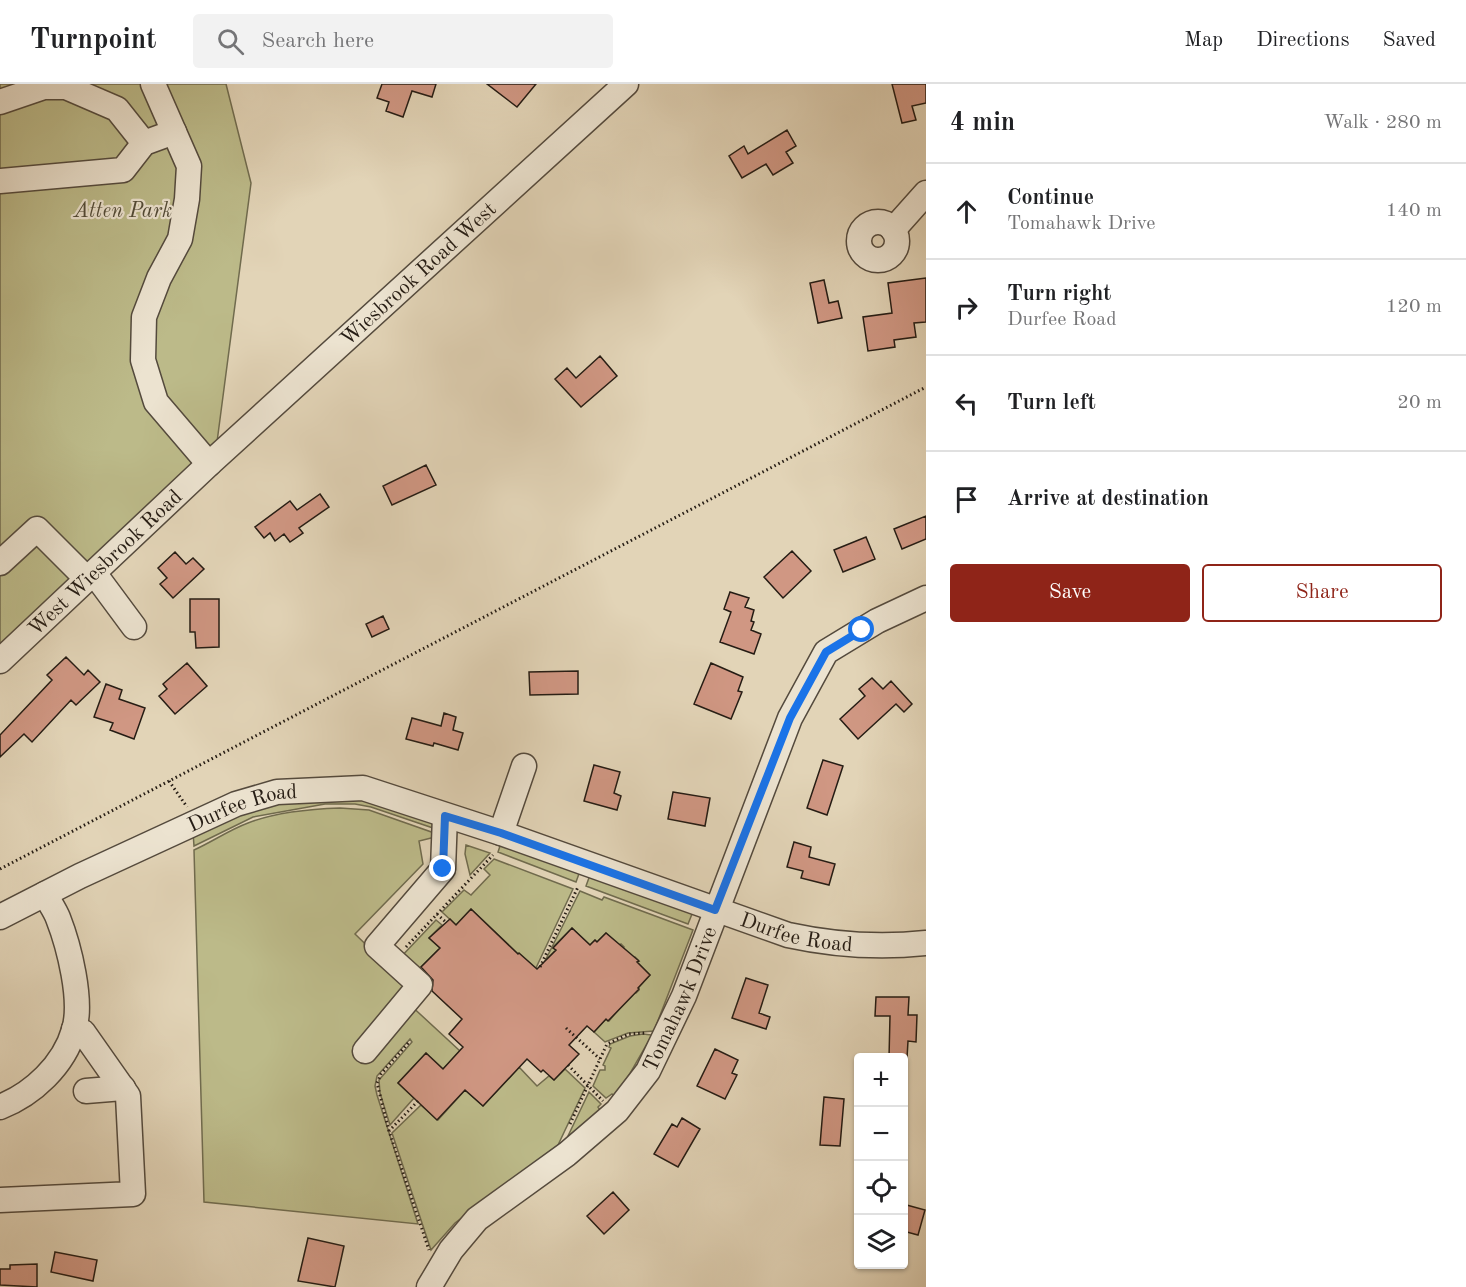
<!DOCTYPE html>
<meta charset="utf-8">
<style>
body{margin:0;font-family:"Old Standard TT",serif;background:#f2f2f2;color:#202124}
.controls{position:absolute;right:18px;bottom:18px;display:grid;overflow:hidden;border-radius:6px;box-shadow:0 2px 4px #0004}
.controls button{width:54px;height:54px;display:grid;place-items:center;padding:0;border:0;border-bottom:2px solid #e0e0e0;background:#fff;color:#202124;font:30px sans-serif}
.stop{position:absolute;width:18px;height:18px;margin:-14px;border:4px solid #1a73e8;border-radius:50%;background:#fff}
.stop.end{background:#1a73e8;border-color:#fff;box-shadow:0 2px 6px #0008}
.list{margin:0;padding:0;list-style:none}
h2{display:flex;justify-content:space-between;align-items:center;height:78px;margin:0;padding:0 24px;font-size:26px}
h2 small{font-size:20px;font-weight:400;color:#757577}
.list li{display:grid;grid-template-columns:39px 1fr auto;gap:18px;align-items:center;box-sizing:border-box;height:96px;padding:0 24px;border-top:2px solid #e0e0e0}
.list b{display:block;font-size:22px;white-space:nowrap}
.list p{margin:0;font-size:20px;white-space:nowrap;color:#757577}
.list em{font-size:20px;font-style:normal;color:#757577}
.actions{display:flex;gap:12px;padding:18px 24px}
.actions a{flex:1;padding:14px 0;border:2px solid #8f2418;border-radius:6px;text-align:center;font-size:21px;color:#8f2418}
.actions .main{background:#8f2418;color:#fff}
.icon{flex:none;width:33px;height:33px;fill:none;stroke:currentColor;stroke-width:2;stroke-linecap:round;stroke-linejoin:round}
.map{position:relative;flex:none;width:926px;height:1203px;overflow:hidden}
header{display:flex;align-items:center;gap:36px;box-sizing:border-box;height:84px;padding:0 30px;background:#fff;border-bottom:2px solid #e0e0e0}
header strong{font-size:28px}
nav{display:flex;gap:33px;margin-inline-start:auto;font-size:21px}
.search{width:420px;height:54px;background:#f2f2f2;display:flex;align-items:center;gap:15px;box-sizing:border-box;padding:0 21px;border-radius:6px;color:#757577;font-size:22px}
main{display:flex}
aside{flex:1;background:#fff}
.map>svg:first-child{display:block}
.green{fill:#bcba89;stroke:#706b4e;stroke-width:1.5}
.building{fill:#d09783;stroke:#251c14;stroke-width:1.5}
.lines{fill:none;stroke-linecap:round;stroke-linejoin:round}
.minor-casing{stroke:#544a3d;stroke-width:27}
.path{stroke:#251c14;stroke-width:3;stroke-dasharray:1.5 3;stroke-linecap:butt}
.minor{stroke:#ece3d0;stroke-width:24}
.route{stroke:#1a73e8;stroke-width:8}
.labels{text-anchor:middle;stroke-width:4.5;stroke-linejoin:round;paint-order:stroke}
.park-label{font-size:21px;font-style:italic;fill:#524b37;stroke:#ece3d0}
.street-label{font-size:21px;fill:#251c14;stroke:#ece3d0}
</style>
<header>
<strong>Turnpoint</strong>
<div class="search"><svg class="icon" aria-label="search" viewBox="0 0 24 24"><circle cx="10" cy="10" r="6"/><path d="M15 15l6 6"/></svg>Search here</div>
<nav><a>Map</a><a>Directions</a><a>Saved</a></nav>
</header>
<main>
<div class="map">
<svg width="926" height="1203" viewBox="0 0 926 1203">
<rect width="100%" height="100%" fill="#e2d4b7"/>
<filter id="stains"><feTurbulence type="fractalNoise" baseFrequency=".00333" numOctaves="4"/><feColorMatrix values="0 0 0 0 .2 0 0 0 0 .09 0 0 0 0 .02 0 0 0 .5 -.17"/></filter>
<radialGradient id="worn" r=".72"><stop offset=".6" stop-color="#630" stop-opacity="0"/><stop offset="1" stop-color="#630" stop-opacity=".3"/></radialGradient>
<!-- green -->
<path class="green" d="M 0,0 L 226,0 L 251,99 L 217,358 L 0,565 Z
M 345,711 L 433,734 L 436,745 L 371,723 L 355,720 L 325,720 L 253,733 L 194,762 L 193,748 L 271,719 Z
M 340,724 L 369,726 L 437,750 L 435,753 L 419,757 L 423,780 L 355,850 L 415,908 L 407,918 L 460,967 L 443,985 L 426,969 L 398,999 L 414,1014 L 390,1041 L 380,1009 L 379,996 L 412,958 L 410,955 L 377,992 L 375,1002 L 377,1011 L 418,1140 L 204,1118 L 194,766 C 212,758 229,746 248,739 C 276,728 310,725 340,724 Z
M 501,759 L 580,787 L 576,798 L 498,768 Z
M 466,761 L 490,769 L 470,791 L 465,770 Z
M 494,775 L 573,805 L 535,886 L 471,825 L 456,841 L 442,828 L 464,806 L 471,811 L 490,791 L 484,785 Z
M 590,791 L 687,826 L 692,830 L 688,840 L 586,802 Z
M 580,807 L 602,816 L 604,813 L 693,846 L 654,947 L 628,949 L 605,958 L 594,948 L 606,935 L 609,937 L 634,907 L 636,909 L 639,906 L 638,904 L 650,891 L 637,878 L 638,876 L 635,873 L 633,875 L 623,865 L 624,863 L 621,860 L 619,861 L 606,849 L 597,858 L 595,856 L 590,861 L 572,844 L 553,863 L 556,866 L 545,877 Z
M 436,836 L 442,841 L 429,854 L 440,864 L 416,888 L 399,875 Z
M 643,950 L 652,951 L 629,991 L 614,1012 L 612,1010 L 606,1014 L 593,1002 L 600,986 L 605,986 L 605,982 L 603,981 L 611,964 L 609,963 L 610,960 L 630,952 Z
M 519,983 L 537,1002 L 549,992 L 554,996 L 565,985 L 585,1004 L 558,1061 L 455,1139 L 431,1166 L 392,1049 L 421,1021 L 438,1036 L 465,1006 L 483,1022 Z
M 589,1008 L 601,1020 L 598,1023 L 600,1026 L 567,1054 Z"/>
<!-- building -->
<path class="building" d="M 382,0 L 436,0 L 432,13 L 412,7 L 403,33 L 386,27 L 389,18 L 377,14 Z
M 487,0 L 536,0 L 517,23 Z
M 892,0 L 926,0 L 926,19 L 912,22 L 916,36 L 902,39 Z
M 787,46 L 796,62 L 786,68 L 793,79 L 773,91 L 766,80 L 742,94 L 729,72 L 744,62 L 748,70 Z
M 926,194 L 926,238 L 914,239 L 916,253 L 894,256 L 895,263 L 868,267 L 863,233 L 892,229 L 888,199 Z
M 824,196 L 829,219 L 838,217 L 842,234 L 818,239 L 810,199 Z
M 600,272 L 617,292 L 581,323 L 555,295 L 567,284 L 576,294 Z
M 426,381 L 436,401 L 392,421 L 383,402 Z
M 320,410 L 329,423 L 299,444 L 303,449 L 290,458 L 284,450 L 275,457 L 270,449 L 264,454 L 255,443 L 290,417 L 297,426 Z
M 926,432 L 926,455 L 902,465 L 894,445 Z
M 866,453 L 875,475 L 843,488 L 834,466 Z
M 792,467 L 811,487 L 783,514 L 764,493 Z
M 175,468 L 186,480 L 193,474 L 204,485 L 173,514 L 160,500 L 167,494 L 158,484 Z
M 730,508 L 749,514 L 745,523 L 754,526 L 751,537 L 754,538 L 751,546 L 761,550 L 754,570 L 720,558 L 731,528 L 724,525 Z
M 190,515 L 219,515 L 219,563 L 196,564 L 195,548 L 190,548 Z
M 383,532 L 389,545 L 372,553 L 366,540 Z
M 66,573 L 84,591 L 88,586 L 100,598 L 76,621 L 71,616 L 32,658 L 24,650 L 0,673 L 0,651 L 52,596 L 47,591 Z
M 187,579 L 207,602 L 175,630 L 159,612 L 167,605 L 163,600 Z
M 711,579 L 743,593 L 738,607 L 742,608 L 731,635 L 694,620 Z
M 578,587 L 578,610 L 530,611 L 529,588 Z
M 872,594 L 883,605 L 891,597 L 912,620 L 904,628 L 896,620 L 858,655 L 840,635 L 865,612 L 859,605 Z
M 106,600 L 122,606 L 119,615 L 145,624 L 134,655 L 110,646 L 113,639 L 94,633 Z
M 444,629 L 456,633 L 453,646 L 463,649 L 458,666 L 434,659 L 433,662 L 406,655 L 412,634 L 441,642 Z
M 823,676 L 843,682 L 827,731 L 807,724 Z
M 594,681 L 620,688 L 614,709 L 621,712 L 617,726 L 584,717 Z
M 673,708 L 710,714 L 705,742 L 668,735 Z
M 794,758 L 811,763 L 809,773 L 835,780 L 829,801 L 801,794 L 803,787 L 787,783 Z
M 471,825 L 518,870 L 519,869 L 537,885 L 556,866 L 553,864 L 572,844 L 590,861 L 595,856 L 597,858 L 606,849 L 639,877 L 637,878 L 650,891 L 638,904 L 639,905 L 608,937 L 606,935 L 594,948 L 587,942 L 569,961 L 579,970 L 554,996 L 543,986 L 541,988 L 527,975 L 483,1022 L 465,1006 L 437,1036 L 398,999 L 426,969 L 443,985 L 463,963 L 449,950 L 462,935 L 432,907 L 433,896 L 421,883 L 440,864 L 429,854 L 450,835 L 456,841 Z
M 746,894 L 768,901 L 759,929 L 770,933 L 766,945 L 732,934 Z
M 876,913 L 909,913 L 908,931 L 917,931 L 916,958 L 908,957 L 907,974 L 889,974 L 890,932 L 875,932 Z
M 715,965 L 738,976 L 732,989 L 737,991 L 725,1015 L 697,1002 Z
M 824,1013 L 844,1015 L 840,1062 L 820,1061 Z
M 682,1034 L 700,1045 L 678,1083 L 654,1070 L 672,1040 L 677,1043 Z
M 613,1108 L 629,1126 L 604,1150 L 587,1132 Z
M 903,1120 L 925,1126 L 918,1151 L 903,1147 Z
M 308,1154 L 344,1162 L 335,1203 L 298,1197 Z
M 55,1168 L 97,1176 L 93,1197 L 51,1188 Z
M 37,1180 L 37,1203 L 0,1201 L 0,1185 L 10,1185 L 10,1181 Z"/>
<g class="lines">
<!-- minor casing -->
<g class="minor-casing">
<g id="minor">
<path d="M 153,0 L 189,82 L 187,115 L 180,155 L 159,194 L 144,233 L 143,276 L 156,318 L 209,380"/>
<path d="M 0,18 L 44,3 L 66,3 L 117,25 L 144,59"/>
<path d="M 0,97 L 123,86 L 144,59 L 174,48"/>
<circle cx="878" cy="157" r="19"/>
<path d="M 893,146 L 926,109"/>
<path d="M 0,479 L 37,445 L 87,495"/>
<path d="M 94,489 L 134,543"/>
<path id="s1" d="M 0,577 L 209,380 L 626,0"/>
<path d="M 501,749 L 524,682"/>
<path id="s2" d="M 0,833 L 80,792 L 236,720 L 277,708 L 363,704 L 501,749 L 788,851 C 834,861 879,864 926,859"/>
<path d="M 365,967 L 420,901 L 377,862 L 443,785 L 445,732"/>
<path d="M 86,1007 L 123,1004"/>
<path d="M 0,1023 C 33,1010 64,981 74,946 C 83,917 69,862 58,834 C 55,826 49,818 45,810"/>
<path d="M 0,1116 L 133,1110 L 128,1012 L 83,948 L 74,945"/>
<path id="s3" d="M 429,1203 L 451,1166 L 477,1135 L 567,1070 L 617,1027 L 648,987 L 684,912 L 790,634 L 826,568 L 877,537 L 926,514"/>
</g>
</g>
<!-- path -->
<path class="path" d="M 169,697 L 187,723
M 0,785 L 926,303
M 437,830 L 447,839
M 406,863 L 493,771
M 540,883 L 578,803
M 566,944 L 600,975
M 568,981 L 603,1017
M 418,1017 L 389,1047 L 429,1166
M 570,1040 L 607,960 L 629,950 L 645,949
M 389,1047 L 377,999 L 381,990 L 410,957"/>
<!-- minor -->
<use href="#minor" class="minor"/>
</g>
<g class="lines">
<!-- route -->
<path class="route" d="M 443,785 L 445,732 L 501,749 L 715,826 L 790,634 L 826,568 L 862,546"/>
</g>
<g class="labels">
<!-- park labels -->
<g class="park-label">
<text x="123" y="133">Atten Park</text>
</g>
<!-- street labels -->
<g class="street-label">
<text dy="7" stroke="none"><textPath href="#s1" startOffset="570">Wiesbrook Road West</textPath></text>
<text dy="7" stroke="none"><textPath href="#s1" startOffset="144">West Wiesbrook Road</textPath></text>
<text dy="7" stroke="none"><textPath href="#s2" startOffset="267">Durfee Road</textPath></text>
<text dy="7" stroke="none"><textPath href="#s2" startOffset="848">Durfee Road</textPath></text>
<text dy="7" stroke="none"><textPath href="#s3" startOffset="390">Tomahawk Drive</textPath></text>
</g>
</g>
<rect width="100%" height="100%" filter="url(#stains)"/>
<rect width="100%" height="100%" fill="url(#worn)"/>
</svg>
<div class="controls">
<button>+</button>
<button>−</button>
<button><svg class="icon" aria-label="locate" viewBox="0 0 24 24"><circle cx="12" cy="12" r="6"/><path d="M12 2v4M12 18v4M2 12h4M18 12h4"/></svg></button>
<button><svg class="icon" aria-label="layers" viewBox="0 0 24 24"><path d="M12 4l9 5-9 5-9-5zM3 14l9 5 9-5"/></svg></button>
</div>
<div class="stop" style="left:862px;top:546px"></div>
<div class="stop end" style="left:443px;top:785px"></div>
</div>
<aside>
<h2>4 min<small>Walk · 280 m</small></h2>
<ul class="list">
<li><svg class="icon" aria-label="ahead" viewBox="0 0 24 24"><path d="M12 20V5M6 11l6-6 6 6"/></svg><div><b>Continue</b><p>Tomahawk Drive</p></div><em>140 m</em></li>
<li><svg class="icon" aria-label="right" viewBox="0 0 24 24"><path d="M7 20v-9h11M14 6l5 5-5 5"/></svg><div><b>Turn right</b><p>Durfee Road</p></div><em>120 m</em></li>
<li><svg class="icon" aria-label="left" viewBox="0 0 24 24"><path d="M17 20v-9H6M10 6l-5 5 5 5"/></svg><div><b>Turn left</b></div><em>20 m</em></li>
<li><svg class="icon" aria-label="arrive" viewBox="0 0 24 24"><path d="M6 21V4h12l-3 4 3 4H6"/></svg><div><b>Arrive at destination</b></div></li>
</ul>
<div class="actions"><a class="main">Save</a><a>Share</a></div>
</aside>
</main>
